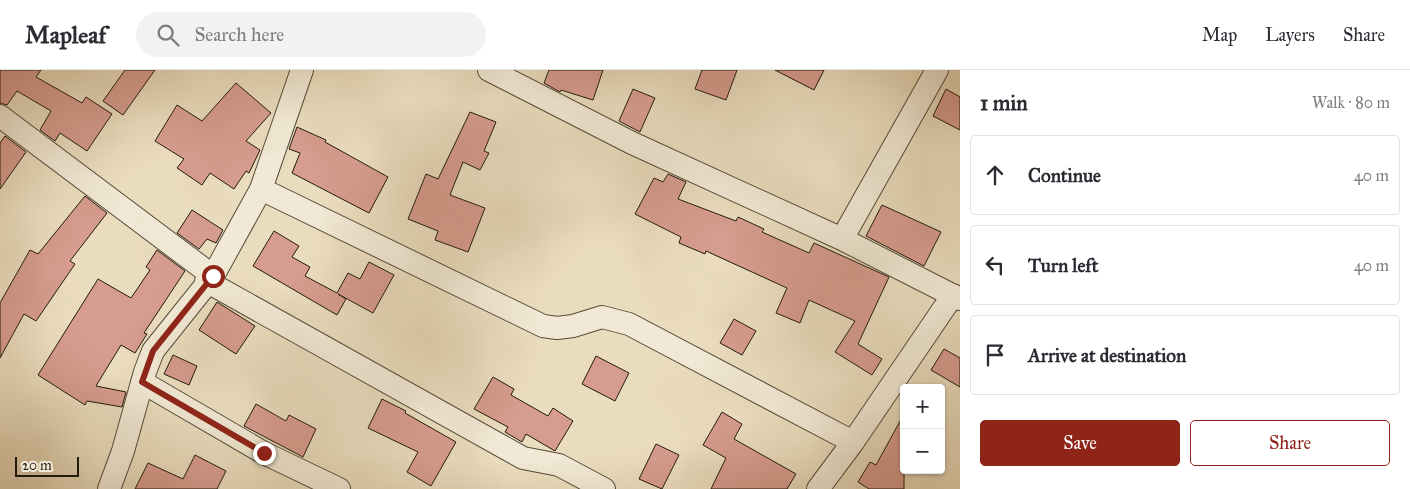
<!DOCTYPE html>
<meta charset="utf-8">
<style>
body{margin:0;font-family:"IM FELL Great Primer",serif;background:#f2f2f3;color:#2b2b33}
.controls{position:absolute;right:15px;bottom:15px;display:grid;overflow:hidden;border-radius:5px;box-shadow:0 1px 4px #0004}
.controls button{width:45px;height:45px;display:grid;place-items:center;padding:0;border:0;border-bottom:1px solid #e1e1e2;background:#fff;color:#2b2b33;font:25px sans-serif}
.scale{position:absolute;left:15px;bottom:12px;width:64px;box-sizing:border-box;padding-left:5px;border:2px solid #231a0f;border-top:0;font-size:14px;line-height:18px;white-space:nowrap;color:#231a0f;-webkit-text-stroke:4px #f1e9d5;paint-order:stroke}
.stop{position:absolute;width:15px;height:15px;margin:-11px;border:4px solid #8f2418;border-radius:50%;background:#fff}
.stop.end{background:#8f2418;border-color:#fff;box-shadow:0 1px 5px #0008}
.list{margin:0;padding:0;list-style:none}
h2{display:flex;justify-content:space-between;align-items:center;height:65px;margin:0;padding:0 20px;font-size:21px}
h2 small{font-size:16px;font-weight:400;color:#7c7c81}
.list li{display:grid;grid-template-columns:32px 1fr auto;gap:15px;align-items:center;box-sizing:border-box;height:80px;margin:0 10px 10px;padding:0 10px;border:1px solid #e1e1e2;border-radius:5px}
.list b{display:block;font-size:19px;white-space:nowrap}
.list em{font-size:16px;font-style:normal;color:#7c7c81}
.actions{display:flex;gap:10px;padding:15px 20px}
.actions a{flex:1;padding:11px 0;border:1px solid #8f2418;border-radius:5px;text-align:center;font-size:18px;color:#8f2418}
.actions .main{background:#8f2418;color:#fff}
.icon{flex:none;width:28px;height:28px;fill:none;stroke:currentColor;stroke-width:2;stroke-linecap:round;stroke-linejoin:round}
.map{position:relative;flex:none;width:960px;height:419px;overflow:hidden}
header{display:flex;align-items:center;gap:30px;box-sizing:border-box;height:70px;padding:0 25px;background:#fff;border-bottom:1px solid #e1e1e2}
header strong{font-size:24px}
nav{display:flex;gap:28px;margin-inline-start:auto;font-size:18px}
.search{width:350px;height:45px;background:#f2f2f3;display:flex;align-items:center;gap:12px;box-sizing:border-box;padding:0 18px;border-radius:28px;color:#7c7c81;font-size:19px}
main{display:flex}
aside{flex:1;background:#fff}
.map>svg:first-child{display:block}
.building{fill:#d69c8e;stroke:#231a0f}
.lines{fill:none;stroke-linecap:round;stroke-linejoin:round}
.street-casing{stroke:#554b3b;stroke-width:24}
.street{stroke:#f1e9d5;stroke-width:22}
.route{stroke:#8f2418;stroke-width:6}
</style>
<header>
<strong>Mapleaf</strong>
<div class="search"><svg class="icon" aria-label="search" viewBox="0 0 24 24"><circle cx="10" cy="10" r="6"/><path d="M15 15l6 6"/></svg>Search here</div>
<nav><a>Map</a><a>Layers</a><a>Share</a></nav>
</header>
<main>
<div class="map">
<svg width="960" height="419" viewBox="0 0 960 419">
<rect width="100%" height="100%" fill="#eaddbe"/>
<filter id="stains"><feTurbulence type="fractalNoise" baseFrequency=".004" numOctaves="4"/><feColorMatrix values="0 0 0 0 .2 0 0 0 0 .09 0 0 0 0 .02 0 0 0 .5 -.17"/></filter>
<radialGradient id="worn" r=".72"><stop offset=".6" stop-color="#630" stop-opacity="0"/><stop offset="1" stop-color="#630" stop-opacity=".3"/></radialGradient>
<!-- building -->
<path class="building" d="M 0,0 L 41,0 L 36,7 L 82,33 L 86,27 L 112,44 L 87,81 L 60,63 L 55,71 L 40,60 L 51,41 L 17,21 L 7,35 L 0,33 Z
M 125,0 L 155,0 L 123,45 L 103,31 Z
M 549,0 L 603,0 L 593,30 L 561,20 L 560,22 L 544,13 Z
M 702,0 L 737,0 L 726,30 L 695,19 Z
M 775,0 L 824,0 L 814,20 Z
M 236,13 L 271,43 L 246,71 L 260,80 L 249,103 L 246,101 L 234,119 L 210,103 L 202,115 L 177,98 L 184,89 L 155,71 L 177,35 L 202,51 Z
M 633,19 L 655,28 L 640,62 L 619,51 Z
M 946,19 L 960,27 L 960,60 L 933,46 Z
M 470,42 L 496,52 L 484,81 L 489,83 L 480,100 L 463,92 L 450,125 L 485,138 L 468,182 L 435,170 L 438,161 L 408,149 L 426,104 L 438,109 Z
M 297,57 L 326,70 L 325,72 L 388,107 L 369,143 L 292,103 L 300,83 L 289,79 Z
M 5,66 L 26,82 L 0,119 L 0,73 Z
M 668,104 L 686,112 L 678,129 L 736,151 L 738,147 L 764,159 L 762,162 L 809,183 L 814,173 L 889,207 L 858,274 L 882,289 L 872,305 L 835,282 L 855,251 L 809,230 L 800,253 L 776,243 L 787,218 L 706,181 L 705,184 L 679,173 L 681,167 L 635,144 L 654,108 L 663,112 Z
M 85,126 L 107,143 L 70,191 L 75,194 L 36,251 L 24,244 L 0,288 L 0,233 L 30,180 L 38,184 Z
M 882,135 L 941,162 L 924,196 L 866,166 Z
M 192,140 L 223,160 L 216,173 L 207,169 L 199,179 L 177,163 Z
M 274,161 L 299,176 L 292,187 L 310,197 L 305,206 L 337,223 L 348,203 L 360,209 L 369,192 L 394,205 L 373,243 L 338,224 L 346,229 L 337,245 L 253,196 Z
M 157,180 L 185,201 L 144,263 L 147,264 L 135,283 L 121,275 L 96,316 L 126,322 L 122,337 L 87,331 L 85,335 L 38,305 L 98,209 L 131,228 L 150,200 L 146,197 Z
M 217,232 L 255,256 L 236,284 L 199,260 Z
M 734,249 L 756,261 L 742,285 L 720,273 Z
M 944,279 L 960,288 L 960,317 L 931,300 Z
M 173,285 L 197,296 L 189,315 L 164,304 Z
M 596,286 L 629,303 L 615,331 L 582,314 Z
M 493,307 L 514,319 L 511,325 L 548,346 L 553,338 L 573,351 L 555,381 L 526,364 L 522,372 L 505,362 L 508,357 L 474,339 Z
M 382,329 L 406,341 L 405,343 L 456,372 L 431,416 L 407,402 L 418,382 L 368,358 Z
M 256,334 L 286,351 L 289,345 L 316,359 L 303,387 L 244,356 Z
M 722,342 L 742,354 L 734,369 L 796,404 L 787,419 L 711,419 L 726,388 L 703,375 Z
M 904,344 L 904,419 L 869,419 L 858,412 L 870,392 L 876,395 Z
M 656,374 L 679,385 L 662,419 L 639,409 Z
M 195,385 L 226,401 L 217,419 L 135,419 L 148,393 L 183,409 Z"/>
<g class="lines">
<!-- street casing -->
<g class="street-casing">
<path id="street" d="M 489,0 L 632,73 L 842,169 L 960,229
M 0,46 L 213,206
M 261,119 L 543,256 L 557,258 L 573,256 L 602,247 L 629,254 L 853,372
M 842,169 L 937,0
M 206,211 L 523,388 L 559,395 L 604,419
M 142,312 L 264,383 L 339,419
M 109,419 L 123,381 L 145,302 L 153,281 L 213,206 L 261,119 L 302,0
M 818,419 L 853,372 L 953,225"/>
</g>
<!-- street -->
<use href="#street" class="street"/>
</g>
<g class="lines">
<!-- route -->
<path class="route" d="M 213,206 L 153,281 L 142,312 L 264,383"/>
</g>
<rect width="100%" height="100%" filter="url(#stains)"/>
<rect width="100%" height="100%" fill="url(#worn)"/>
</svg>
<div class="controls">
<button>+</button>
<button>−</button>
</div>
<div class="scale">20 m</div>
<div class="stop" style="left:213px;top:206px"></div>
<div class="stop end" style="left:264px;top:383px"></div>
</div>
<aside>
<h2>1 min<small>Walk · 80 m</small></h2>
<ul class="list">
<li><svg class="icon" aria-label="ahead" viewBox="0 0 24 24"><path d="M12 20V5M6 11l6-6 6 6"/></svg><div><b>Continue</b></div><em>40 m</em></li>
<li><svg class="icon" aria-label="left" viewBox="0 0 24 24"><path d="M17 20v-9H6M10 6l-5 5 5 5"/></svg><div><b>Turn left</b></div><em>40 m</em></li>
<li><svg class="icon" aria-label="arrive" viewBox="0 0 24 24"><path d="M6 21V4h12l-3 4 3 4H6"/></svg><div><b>Arrive at destination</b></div></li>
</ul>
<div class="actions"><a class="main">Save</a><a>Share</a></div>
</aside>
</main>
